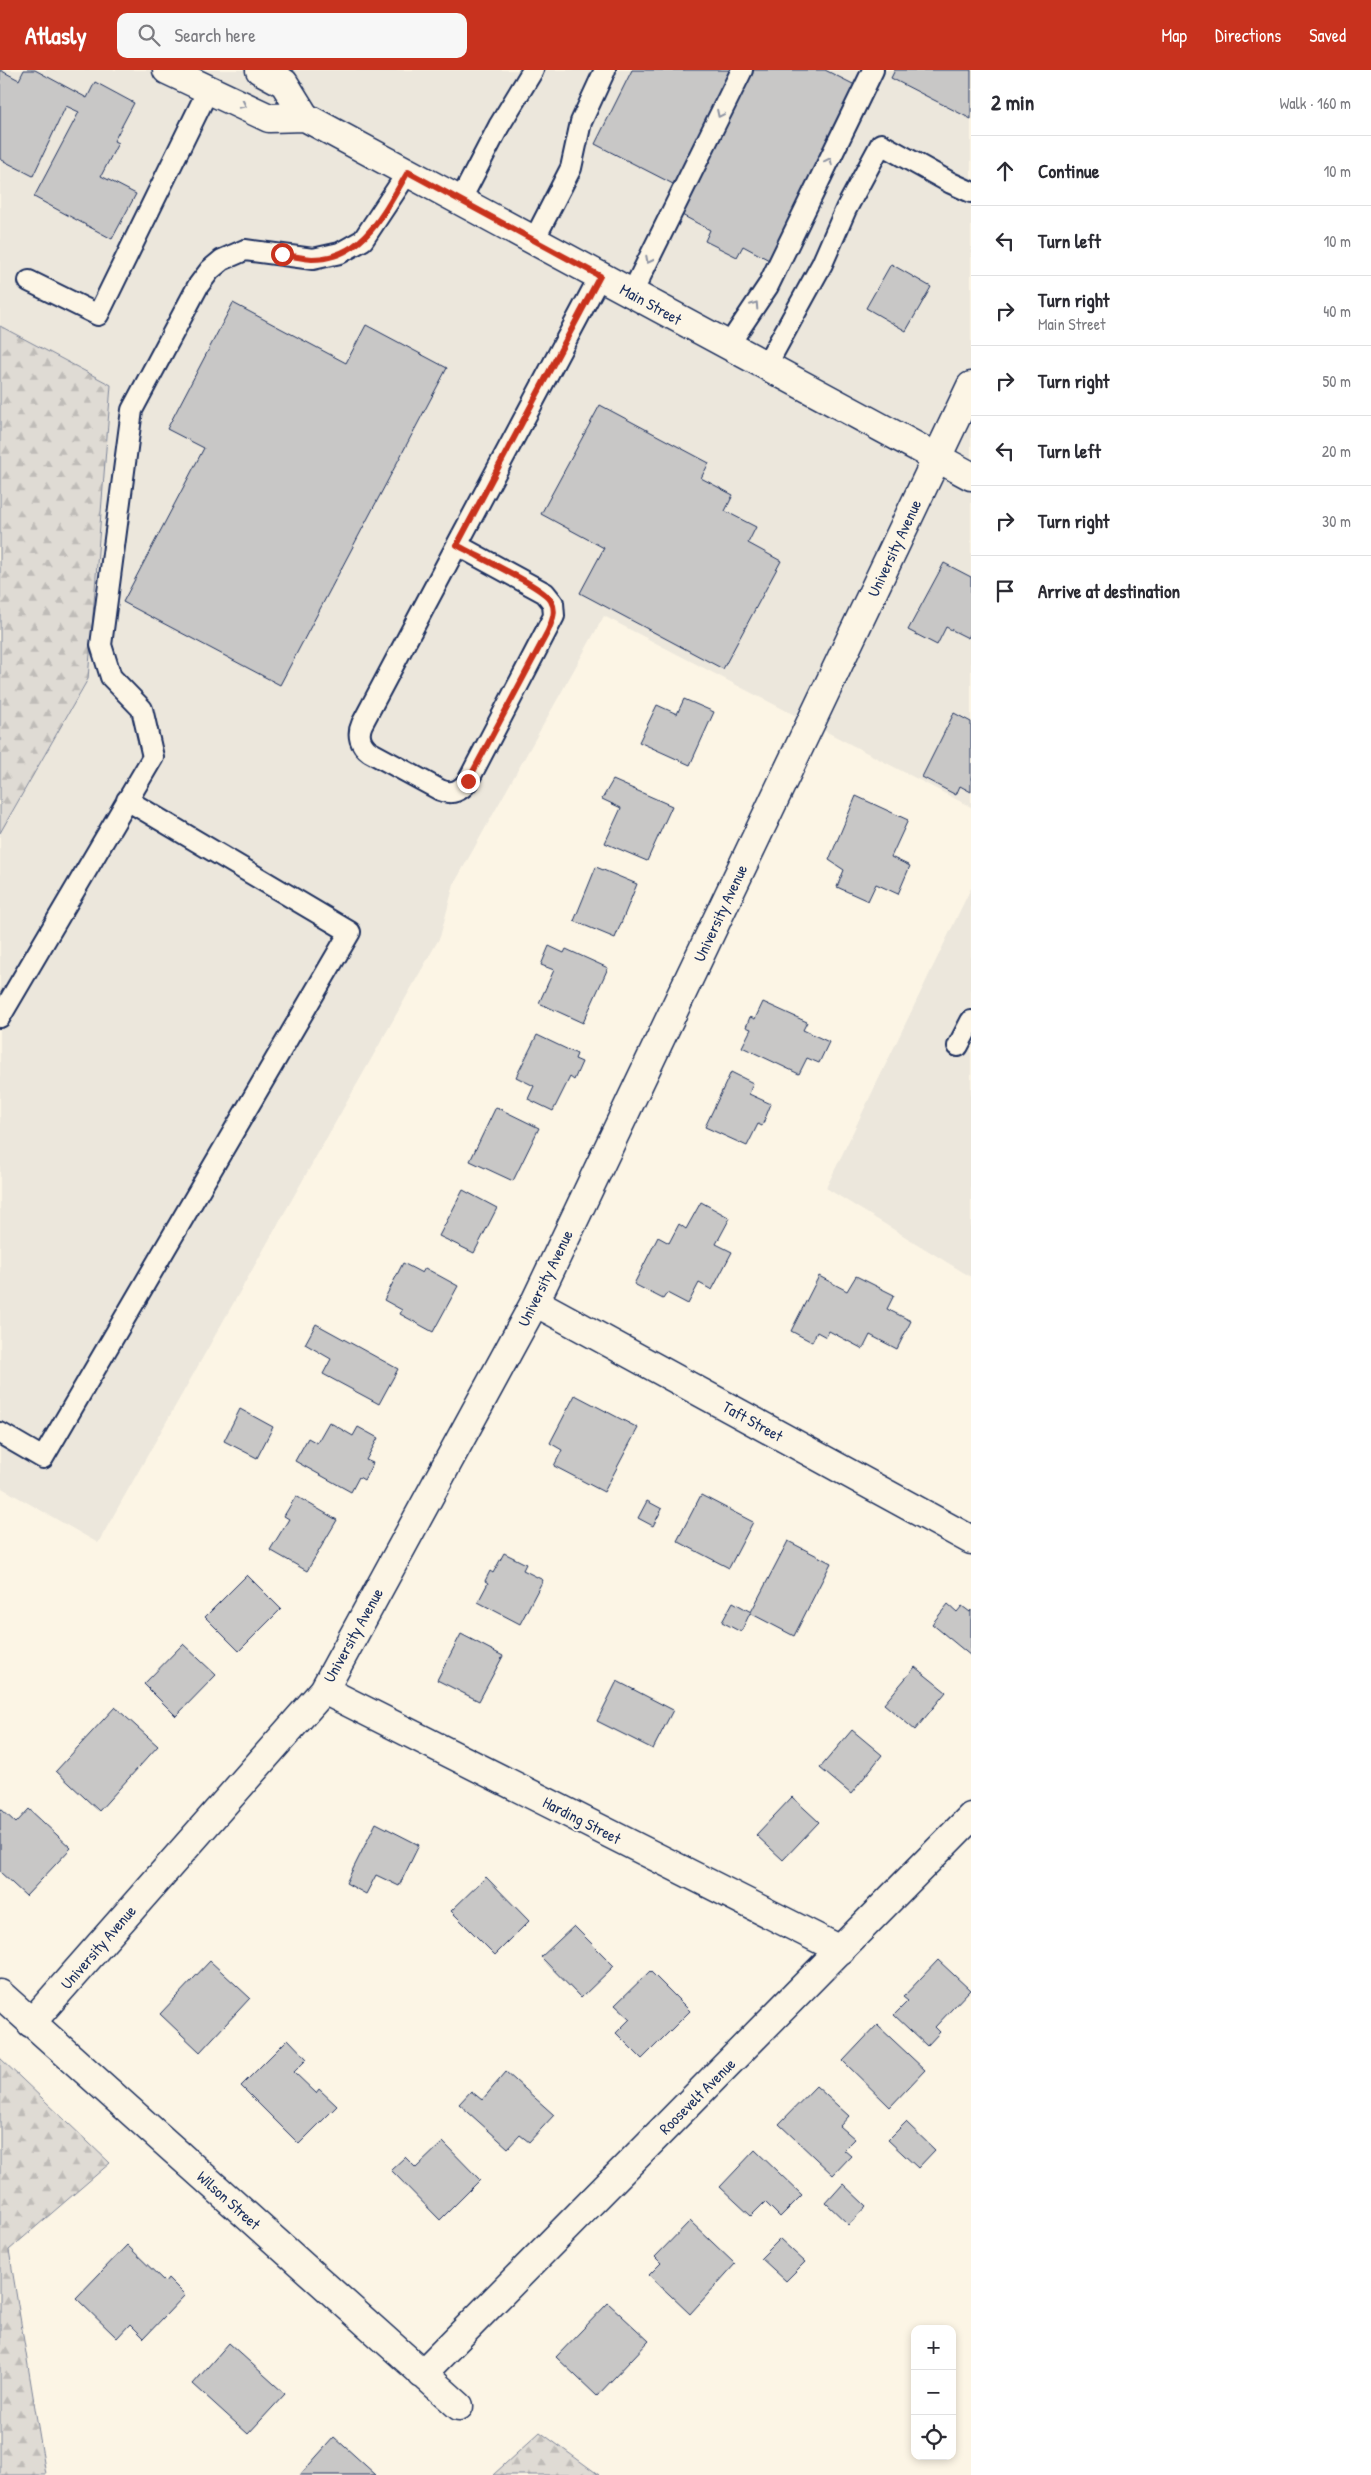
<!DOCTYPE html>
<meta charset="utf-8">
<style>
body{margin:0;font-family:"Patrick Hand",sans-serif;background:#f7f7f7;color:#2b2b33}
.controls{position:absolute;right:15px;bottom:15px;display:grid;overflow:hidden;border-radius:10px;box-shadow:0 2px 8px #0003}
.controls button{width:45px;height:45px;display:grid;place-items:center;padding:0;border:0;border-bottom:1px solid #e1e1e2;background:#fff;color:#2b2b33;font:25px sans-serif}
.stop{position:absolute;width:15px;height:15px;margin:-11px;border:4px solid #c8321e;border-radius:50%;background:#fff}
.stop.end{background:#c8321e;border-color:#fff;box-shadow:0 1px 5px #0008}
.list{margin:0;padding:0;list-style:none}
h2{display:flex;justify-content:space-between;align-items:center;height:65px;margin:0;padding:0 20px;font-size:21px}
h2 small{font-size:16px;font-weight:400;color:#7c7c81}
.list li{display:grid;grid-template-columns:32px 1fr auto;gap:15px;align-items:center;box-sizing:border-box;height:70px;padding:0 20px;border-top:1px solid #e1e1e2}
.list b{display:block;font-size:19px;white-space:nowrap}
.list p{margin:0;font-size:16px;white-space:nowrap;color:#7c7c81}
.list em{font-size:16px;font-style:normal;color:#7c7c81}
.icon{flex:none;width:28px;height:28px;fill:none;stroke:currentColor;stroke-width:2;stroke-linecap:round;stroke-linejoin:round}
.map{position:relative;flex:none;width:971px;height:2405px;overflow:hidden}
header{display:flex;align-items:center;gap:30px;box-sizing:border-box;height:70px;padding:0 25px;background:#c8321e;color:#fff}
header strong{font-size:24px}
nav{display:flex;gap:28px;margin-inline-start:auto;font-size:18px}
.search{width:350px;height:45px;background:#f7f7f7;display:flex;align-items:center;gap:12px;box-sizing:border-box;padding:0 18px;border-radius:10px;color:#7c7c81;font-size:19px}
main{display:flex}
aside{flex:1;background:#fff}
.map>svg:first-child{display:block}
.built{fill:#ece7dc}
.forest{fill:url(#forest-firs);stroke:#7d8599}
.building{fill:#c8c7c6;stroke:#1b2f5e}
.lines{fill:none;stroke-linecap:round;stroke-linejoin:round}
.service-casing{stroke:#1b2f5e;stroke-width:24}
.minor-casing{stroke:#1b2f5e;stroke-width:31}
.primary-casing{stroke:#1b2f5e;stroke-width:31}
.service{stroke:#fcf5e5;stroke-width:20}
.minor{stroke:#fcf5e5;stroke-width:28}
.primary{stroke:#fcf5e5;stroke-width:28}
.oneway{stroke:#8c92a2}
.route{stroke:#c8321e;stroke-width:6}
.labels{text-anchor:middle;stroke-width:4;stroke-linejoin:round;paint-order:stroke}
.street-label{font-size:16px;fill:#1b2f5e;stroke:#fcf5e5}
</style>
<header>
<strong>Atlasly</strong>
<div class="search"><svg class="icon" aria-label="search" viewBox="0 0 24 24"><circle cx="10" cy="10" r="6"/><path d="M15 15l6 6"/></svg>Search here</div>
<nav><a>Map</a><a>Directions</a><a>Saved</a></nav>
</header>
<main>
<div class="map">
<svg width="971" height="2405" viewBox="0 0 971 2405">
<defs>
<pattern id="forest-firs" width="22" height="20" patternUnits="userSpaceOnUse" patternTransform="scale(1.25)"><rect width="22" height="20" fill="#dfdbd4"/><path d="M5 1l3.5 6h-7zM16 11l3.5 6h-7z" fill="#bfbcb8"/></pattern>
</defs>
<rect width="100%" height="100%" fill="#fcf5e5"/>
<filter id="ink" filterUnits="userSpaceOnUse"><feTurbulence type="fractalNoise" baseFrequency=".02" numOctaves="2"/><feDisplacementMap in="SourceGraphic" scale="10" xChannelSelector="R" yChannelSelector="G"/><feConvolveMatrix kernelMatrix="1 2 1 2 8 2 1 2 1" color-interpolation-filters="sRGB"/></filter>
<g filter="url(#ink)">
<!-- built -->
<path class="built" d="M 0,0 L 971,0 L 971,737 L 604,546 L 454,814 L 440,867 L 98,1473 L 0,1417 L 0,763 L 88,609 L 111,316 L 0,256 Z
M 971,818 L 971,1207 L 826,1118 Z"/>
<!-- forest -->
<path class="forest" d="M 0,256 L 111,315 L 88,609 L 0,763 Z
M 0,1988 L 110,2093 L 9,2180 L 46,2405 L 0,2405 Z
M 540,2362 L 599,2405 L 493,2405 Z"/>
<!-- building -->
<path class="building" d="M 0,0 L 19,10 L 24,0 L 35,0 L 87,28 L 95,12 L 134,33 L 114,71 L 118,73 L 101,106 L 136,124 L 112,169 L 34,127 L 79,42 L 66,36 L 33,106 L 0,89 Z
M 632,0 L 735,0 L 677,116 L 595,74 Z
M 752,0 L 825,0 L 859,17 L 771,191 L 743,176 L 737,187 L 705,171 L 710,160 L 680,144 Z
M 895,0 L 971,0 L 971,49 L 891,8 Z
M 891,194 L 931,217 L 906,261 L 866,238 Z
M 233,233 L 346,293 L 366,255 L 447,298 L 280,615 L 123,532 L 204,378 L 167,359 Z
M 600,335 L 709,393 L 701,408 L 733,425 L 725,441 L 756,457 L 748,473 L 781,491 L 723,599 L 580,523 L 604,478 L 541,444 Z
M 944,493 L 971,507 L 971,563 L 968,568 L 946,557 L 937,575 L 908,560 Z
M 684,629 L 714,642 L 690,695 L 639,672 L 657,635 L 677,644 Z
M 954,643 L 971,652 L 971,722 L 960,716 L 956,725 L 922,707 Z
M 613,710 L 672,736 L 647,791 L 605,773 L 621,738 L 602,729 Z
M 856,726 L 908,750 L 891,787 L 910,796 L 898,824 L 876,814 L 868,831 L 837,817 L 844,800 L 829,790 Z
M 596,797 L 637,814 L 615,868 L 574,851 Z
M 549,876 L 564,883 L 566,879 L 608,898 L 583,953 L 539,933 L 554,900 L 541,895 Z
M 763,932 L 807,952 L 803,960 L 829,972 L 819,993 L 807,988 L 799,1004 L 742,977 L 751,959 L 746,957 L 750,947 L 755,949 Z
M 537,965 L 577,984 L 575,989 L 582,992 L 574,1010 L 570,1007 L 553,1041 L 528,1029 L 534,1016 L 516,1007 Z
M 731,1002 L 753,1013 L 749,1024 L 771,1034 L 762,1056 L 758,1054 L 747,1076 L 705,1057 Z
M 496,1037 L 539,1058 L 513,1111 L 470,1091 Z
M 463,1120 L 497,1138 L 474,1183 L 439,1166 Z
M 701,1132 L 730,1148 L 716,1174 L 732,1182 L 712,1220 L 699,1213 L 688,1234 L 667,1223 L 663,1229 L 634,1214 L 658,1167 L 669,1173 L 679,1154 L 686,1159 Z
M 403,1193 L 422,1203 L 425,1198 L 458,1216 L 433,1262 L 400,1244 L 402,1240 L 384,1230 Z
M 819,1206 L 847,1221 L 856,1206 L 894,1225 L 887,1239 L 911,1251 L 897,1279 L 870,1265 L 863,1279 L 829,1261 L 826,1267 L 817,1262 L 812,1272 L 791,1261 Z
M 316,1254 L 398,1299 L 379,1334 L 323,1304 L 331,1289 L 305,1274 Z
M 575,1325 L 638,1358 L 604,1422 L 554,1396 L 562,1380 L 550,1373 Z
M 240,1339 L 273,1357 L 257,1388 L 224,1371 Z
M 329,1352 L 353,1366 L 358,1357 L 378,1368 L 366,1390 L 373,1393 L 364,1410 L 359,1407 L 351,1422 L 295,1391 L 308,1368 L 317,1373 Z
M 701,1425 L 753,1452 L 729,1498 L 677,1471 Z
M 296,1426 L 337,1450 L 307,1501 L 270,1480 L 289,1449 L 284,1446 Z
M 647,1431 L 662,1439 L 653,1456 L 638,1448 Z
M 788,1471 L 831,1493 L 794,1566 L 750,1543 L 741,1562 L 722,1552 L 733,1532 L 751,1542 Z
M 504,1483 L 526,1494 L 523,1500 L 543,1510 L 520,1554 L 478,1532 L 488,1513 L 485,1511 L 490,1501 L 493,1503 Z
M 247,1505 L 281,1539 L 239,1581 L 205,1547 Z
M 948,1534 L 957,1542 L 962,1536 L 970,1542 L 971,1540 L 971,1586 L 932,1554 Z
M 461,1564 L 503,1586 L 479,1631 L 437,1610 Z
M 183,1574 L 216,1605 L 176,1646 L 144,1614 Z
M 915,1597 L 946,1622 L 915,1660 L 884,1634 Z
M 617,1611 L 673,1640 L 653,1679 L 597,1651 Z
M 115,1637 L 158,1676 L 99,1741 L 56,1701 Z
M 852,1660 L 882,1685 L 851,1724 L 820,1698 Z
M 792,1727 L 819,1752 L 783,1790 L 756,1765 Z
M 0,1738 L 16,1753 L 29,1739 L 71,1778 L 26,1826 L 0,1802 Z
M 376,1753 L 419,1775 L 399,1816 L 376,1805 L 366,1824 L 346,1813 Z
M 486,1807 L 529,1851 L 495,1885 L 451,1841 Z
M 574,1856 L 614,1896 L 581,1928 L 541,1887 Z
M 938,1890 L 970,1920 L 935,1957 L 940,1962 L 927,1976 L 894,1945 L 908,1931 L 903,1927 Z
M 210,1891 L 250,1928 L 200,1982 L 160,1944 Z
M 650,1901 L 690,1941 L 642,1989 L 616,1963 L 630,1949 L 615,1935 Z
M 877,1955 L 925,2000 L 890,2037 L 843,1991 Z
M 288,1969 L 307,1989 L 294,2002 L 316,2023 L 319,2019 L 337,2036 L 299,2074 L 241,2016 Z
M 506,2002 L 554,2045 L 529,2072 L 520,2065 L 508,2078 L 459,2034 L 471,2021 L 482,2030 Z
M 816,2016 L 849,2046 L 840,2056 L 855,2069 L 844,2080 L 851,2086 L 833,2105 L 779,2054 Z
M 906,2052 L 935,2080 L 918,2098 L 888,2070 Z
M 443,2072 L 480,2110 L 440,2150 L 391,2100 L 405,2087 L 416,2098 Z
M 755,2080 L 802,2125 L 780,2147 L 765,2132 L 751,2146 L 720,2117 Z
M 843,2114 L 866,2136 L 849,2155 L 826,2133 Z
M 690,2151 L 735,2194 L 690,2244 L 649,2205 L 661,2193 L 655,2187 Z
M 780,2169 L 805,2192 L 786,2211 L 761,2188 Z
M 127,2175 L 165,2212 L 168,2208 L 185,2225 L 144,2268 L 130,2254 L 117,2268 L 76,2228 Z
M 608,2233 L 649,2271 L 597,2326 L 556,2287 Z
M 229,2273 L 285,2324 L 248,2364 L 193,2314 Z
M 334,2367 L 376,2405 L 300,2405 Z"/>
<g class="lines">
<!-- service casing -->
<g class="service-casing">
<path id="service" d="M 460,131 L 499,56 L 533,0
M 534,170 L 571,98 L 581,52 L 605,0
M 29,211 L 98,245 L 209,18
M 632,223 L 742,0
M 728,276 L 768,216 L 873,0
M 766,296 L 822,194 L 846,139 L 881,74 L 951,113 L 971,122
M 457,475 L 362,654 C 357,665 360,675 370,682 L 440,720 C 452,725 461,721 468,711 L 554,546 L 553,533 L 545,523 L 457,475 L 600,206
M 0,947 L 153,687 L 142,639 L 111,607 L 101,575 L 132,340 L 198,216 L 210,200 L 222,190 L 245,180 L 313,189 L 340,183 L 363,170 L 408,102
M 958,976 L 971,951
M 0,1363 L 43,1388 L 350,862 L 127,730"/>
</g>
<!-- minor casing -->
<g class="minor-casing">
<path id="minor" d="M 535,1232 L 971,1470
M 324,1620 L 841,1880
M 0,1924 L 459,2336
M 31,1953 L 324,1620 L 535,1232 L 971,316
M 422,2304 L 971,1747"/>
</g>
<!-- primary casing -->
<g class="primary-casing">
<path id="primary" d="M 167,0 L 269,48 L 305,47
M 260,0 L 284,13 L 305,47 L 971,406"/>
</g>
<!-- service -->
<use href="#service" class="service"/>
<!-- minor -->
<use href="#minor" class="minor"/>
<!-- primary -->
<use href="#primary" class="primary"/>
</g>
<!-- one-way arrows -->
<defs><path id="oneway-chevron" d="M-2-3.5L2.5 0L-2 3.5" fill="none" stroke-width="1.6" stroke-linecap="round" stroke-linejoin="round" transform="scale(1.25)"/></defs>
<g class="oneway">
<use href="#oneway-chevron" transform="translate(243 35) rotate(26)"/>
<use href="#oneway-chevron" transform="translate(720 44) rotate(116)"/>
<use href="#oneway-chevron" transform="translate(829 91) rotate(-64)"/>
<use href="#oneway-chevron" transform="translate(649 190) rotate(117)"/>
<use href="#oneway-chevron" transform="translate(755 235) rotate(-57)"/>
</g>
</g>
<g class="lines" filter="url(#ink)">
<!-- route -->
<path class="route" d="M 282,184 C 291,186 302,188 312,189 C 365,189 385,140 408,102 L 600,206 L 457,475 C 474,485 544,517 551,531 C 557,541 552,551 548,561 L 468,711"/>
</g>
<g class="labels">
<!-- street labels -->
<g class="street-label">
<text transform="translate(651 234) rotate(29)" y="6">Main Street</text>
<text transform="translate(894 478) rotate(-65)" y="6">University Avenue</text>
<text transform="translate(720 843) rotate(-65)" y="6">University Avenue</text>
<text transform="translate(545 1208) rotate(-64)" y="6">University Avenue</text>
<text transform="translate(753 1351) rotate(29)" y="6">Taft Street</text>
<text transform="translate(353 1565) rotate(-61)" y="6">University Avenue</text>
<text transform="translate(582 1750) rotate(27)" y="6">Harding Street</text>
<text transform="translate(98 1877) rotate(-49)" y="6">University Avenue</text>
<text transform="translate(697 2026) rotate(-45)" y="6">Roosevelt Avenue</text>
<text transform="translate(229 2130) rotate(42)" y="6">Wilson Street</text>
</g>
</g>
</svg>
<div class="controls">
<button>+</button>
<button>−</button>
<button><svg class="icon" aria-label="locate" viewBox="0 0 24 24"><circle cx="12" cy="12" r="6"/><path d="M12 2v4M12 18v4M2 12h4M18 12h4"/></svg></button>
</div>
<div class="stop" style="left:282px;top:184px"></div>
<div class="stop end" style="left:468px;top:711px"></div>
</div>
<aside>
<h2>2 min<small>Walk · 160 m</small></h2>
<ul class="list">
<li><svg class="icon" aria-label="ahead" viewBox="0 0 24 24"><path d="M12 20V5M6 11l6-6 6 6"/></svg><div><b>Continue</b></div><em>10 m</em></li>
<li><svg class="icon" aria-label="left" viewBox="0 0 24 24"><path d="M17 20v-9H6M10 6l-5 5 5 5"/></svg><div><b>Turn left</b></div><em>10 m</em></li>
<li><svg class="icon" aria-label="right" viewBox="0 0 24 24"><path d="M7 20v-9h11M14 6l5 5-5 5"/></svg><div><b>Turn right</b><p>Main Street</p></div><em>40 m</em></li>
<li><svg class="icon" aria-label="right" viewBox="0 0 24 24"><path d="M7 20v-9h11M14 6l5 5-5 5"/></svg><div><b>Turn right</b></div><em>50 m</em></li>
<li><svg class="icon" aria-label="left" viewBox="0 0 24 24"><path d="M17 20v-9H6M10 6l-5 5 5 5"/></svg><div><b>Turn left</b></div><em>20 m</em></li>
<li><svg class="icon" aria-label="right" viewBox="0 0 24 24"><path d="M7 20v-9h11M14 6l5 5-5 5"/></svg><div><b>Turn right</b></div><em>30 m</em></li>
<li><svg class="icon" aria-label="arrive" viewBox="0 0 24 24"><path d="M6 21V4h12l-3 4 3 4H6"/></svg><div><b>Arrive at destination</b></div></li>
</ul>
</aside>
</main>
